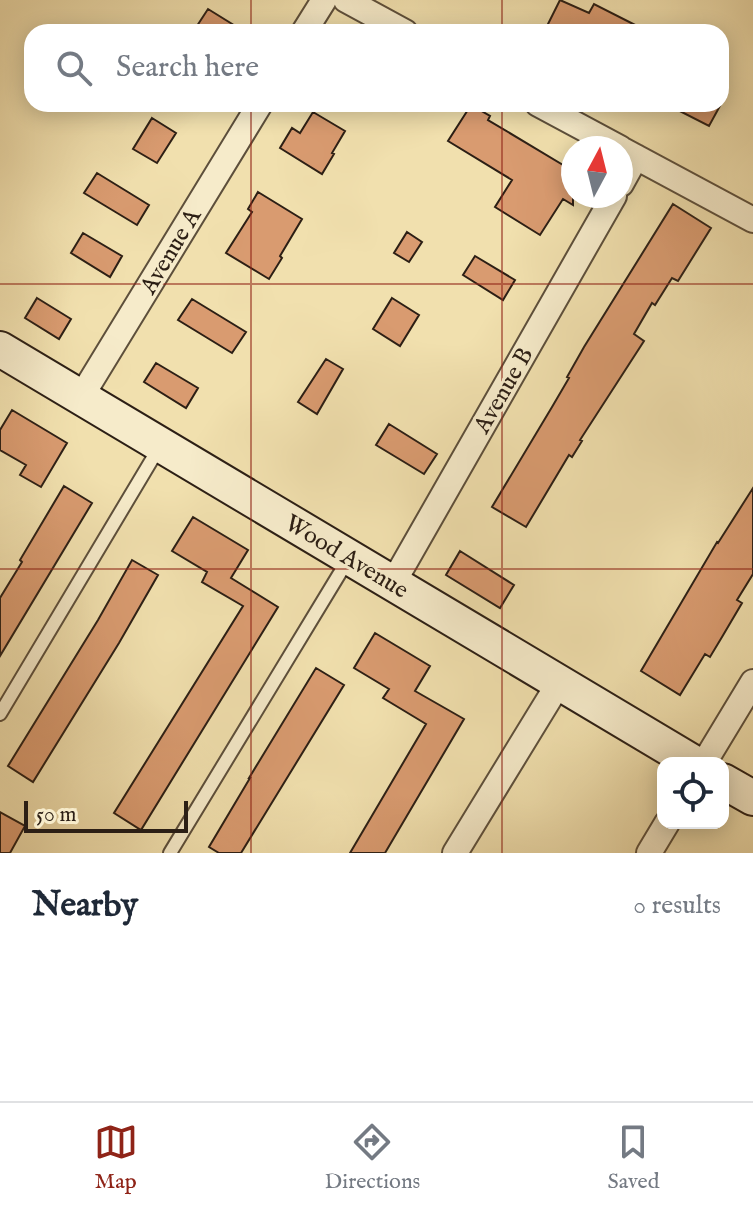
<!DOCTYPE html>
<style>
body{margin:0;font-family:"IM FELL English",serif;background:#f2f2f3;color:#1f2937}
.controls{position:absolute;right:24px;bottom:24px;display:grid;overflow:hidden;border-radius:16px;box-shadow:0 4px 20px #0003}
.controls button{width:72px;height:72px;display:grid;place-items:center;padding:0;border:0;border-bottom:2px solid #e0e1e3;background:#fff;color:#1f2937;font:40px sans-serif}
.compass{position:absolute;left:561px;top:136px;width:72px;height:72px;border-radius:50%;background:#fff;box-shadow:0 4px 20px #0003;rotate:7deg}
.scale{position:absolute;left:24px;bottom:20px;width:164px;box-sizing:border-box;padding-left:8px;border:4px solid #2c1f15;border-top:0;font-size:22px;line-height:28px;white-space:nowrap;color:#2c1f15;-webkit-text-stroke:6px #f6ebca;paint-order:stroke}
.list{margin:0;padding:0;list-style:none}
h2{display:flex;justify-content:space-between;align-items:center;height:104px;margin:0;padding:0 32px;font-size:34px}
h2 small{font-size:26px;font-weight:400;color:#747a83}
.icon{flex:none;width:44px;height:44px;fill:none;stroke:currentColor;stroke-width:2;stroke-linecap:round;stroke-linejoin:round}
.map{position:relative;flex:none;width:753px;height:853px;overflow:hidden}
.search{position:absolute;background:#fff;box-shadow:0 4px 20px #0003;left:24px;right:24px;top:24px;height:88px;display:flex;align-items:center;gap:20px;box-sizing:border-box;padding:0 28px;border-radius:24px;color:#747a83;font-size:30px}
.sheet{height:248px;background:#fff}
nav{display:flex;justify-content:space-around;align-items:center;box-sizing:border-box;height:112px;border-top:2px solid #e0e1e3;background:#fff;font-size:22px;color:#747a83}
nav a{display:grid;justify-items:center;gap:4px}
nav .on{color:#8f2418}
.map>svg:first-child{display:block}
.building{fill:#d99b70;stroke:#2c1f15;stroke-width:2}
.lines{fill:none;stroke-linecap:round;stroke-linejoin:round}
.lane-casing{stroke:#5d4f3b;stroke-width:16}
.street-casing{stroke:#5d4f3b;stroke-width:28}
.secondary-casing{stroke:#2c1f15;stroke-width:38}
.lane{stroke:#f6ebca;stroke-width:12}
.street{stroke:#f6ebca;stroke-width:24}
.secondary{stroke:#f6ebca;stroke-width:34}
.grid{fill:none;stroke:#8f2418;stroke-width:2;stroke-opacity:0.55}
.labels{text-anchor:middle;stroke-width:6;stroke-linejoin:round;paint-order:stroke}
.street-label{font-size:24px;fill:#2c1f15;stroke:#f6ebca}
</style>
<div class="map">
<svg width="753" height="853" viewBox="0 0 753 853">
<rect width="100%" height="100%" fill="#f1e0ae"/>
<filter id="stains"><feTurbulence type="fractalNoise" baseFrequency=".0025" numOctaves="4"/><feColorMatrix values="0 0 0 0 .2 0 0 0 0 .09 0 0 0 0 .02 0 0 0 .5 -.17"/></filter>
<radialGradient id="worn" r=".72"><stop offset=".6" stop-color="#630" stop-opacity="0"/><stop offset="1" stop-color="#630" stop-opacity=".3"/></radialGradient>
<!-- building -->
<path class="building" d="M 560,0 L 589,13 L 594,4 L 649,32 L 544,32 Z
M 208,9 L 245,32 L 193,32 Z
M 666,104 L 721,104 L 709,126 Z
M 471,105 L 490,116 L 488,120 L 573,171 L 573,205 L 563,199 L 540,235 L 495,207 L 512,180 L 448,141 Z
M 313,112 L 345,131 L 332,153 L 334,154 L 322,174 L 280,148 L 292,128 L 300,133 Z
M 152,118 L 176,133 L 157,163 L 133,149 Z
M 97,173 L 149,205 L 137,225 L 84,193 Z
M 258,192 L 302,219 L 280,256 L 282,258 L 269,279 L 226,253 L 252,212 L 248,209 Z
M 673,204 L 711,228 L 678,281 L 672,278 L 655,305 L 652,303 L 634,334 L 644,341 L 580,440 L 582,441 L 572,457 L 569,455 L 526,527 L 492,507 L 552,407 L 569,378 L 567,377 L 584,347 Z
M 407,232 L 422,242 L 409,262 L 394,253 Z
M 83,233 L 122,256 L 110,277 L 71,253 Z
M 475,256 L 515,280 L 503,300 L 463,275 Z
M 37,298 L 71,319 L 59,339 L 25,318 Z
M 392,298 L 419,315 L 400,346 L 373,329 Z
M 192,299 L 246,332 L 232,353 L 178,320 Z
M 326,359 L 343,369 L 317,414 L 298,402 Z
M 156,363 L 198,388 L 186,408 L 144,382 Z
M 12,410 L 67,443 L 41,487 L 20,475 L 26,465 L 0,450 L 0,430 Z
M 389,424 L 437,454 L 424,474 L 376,445 Z
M 64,486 L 92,503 L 0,656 L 0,598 L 22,562 L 20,560 Z
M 753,488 L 753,574 L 737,600 L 742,603 L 722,637 L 710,657 L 705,654 L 680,695 L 641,671 L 717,542 L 718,543 Z
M 193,517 L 248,550 L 231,578 L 278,607 L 141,830 L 114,813 L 243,606 L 202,582 L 207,572 L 172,551 Z
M 460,551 L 514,585 L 500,608 L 446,575 Z
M 132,560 L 158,575 L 119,643 L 33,782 L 8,766 L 98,620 Z
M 375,633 L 430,666 L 415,691 L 464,719 L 385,853 L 350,853 L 426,724 L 383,698 L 389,689 L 354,668 Z
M 316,668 L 344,685 L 241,853 L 219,853 L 209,847 L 250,778 L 249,778 Z
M 0,812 L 25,826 L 10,853 L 0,853 Z"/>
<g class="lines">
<!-- lane casing -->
<g class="lane-casing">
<path id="lane" d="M 0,714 L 160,446
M 170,853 L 349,558"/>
</g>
<!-- street casing -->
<g class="street-casing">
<path id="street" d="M 346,0 L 405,32
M 304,32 L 324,0
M 538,104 L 620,148
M 621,149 L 753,220
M 621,184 L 636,157
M 81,397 L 260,104
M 393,583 L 614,196
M 704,763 L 753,682
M 455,853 L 559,683
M 649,853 L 667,823"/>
</g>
<!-- secondary casing -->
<g class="secondary-casing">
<path id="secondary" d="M 0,349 L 694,763
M 723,781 L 753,798"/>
</g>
<!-- lane -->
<use href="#lane" class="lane"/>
<!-- street -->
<use href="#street" class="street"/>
<!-- secondary -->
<use href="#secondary" class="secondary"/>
</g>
<!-- grid -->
<path class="grid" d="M 251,0 L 251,32M 502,0 L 502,32M 251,104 L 251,853M 502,104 L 502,853M 0,284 L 753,284M 0,569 L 753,569"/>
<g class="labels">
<!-- street labels -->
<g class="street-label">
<text transform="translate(170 251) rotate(-59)" y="8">Avenue A</text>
<text transform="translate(503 390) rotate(-60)" y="8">Avenue B</text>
<text transform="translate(347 556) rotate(31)" y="8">Wood Avenue</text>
</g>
</g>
<rect width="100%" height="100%" filter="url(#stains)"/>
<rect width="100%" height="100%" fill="url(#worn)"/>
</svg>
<div class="controls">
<button><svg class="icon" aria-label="locate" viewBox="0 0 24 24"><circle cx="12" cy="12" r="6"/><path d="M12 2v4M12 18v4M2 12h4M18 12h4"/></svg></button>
</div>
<svg class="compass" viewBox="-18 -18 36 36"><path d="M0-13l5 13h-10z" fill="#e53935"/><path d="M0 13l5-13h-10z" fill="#747a83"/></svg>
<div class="scale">50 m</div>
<div class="search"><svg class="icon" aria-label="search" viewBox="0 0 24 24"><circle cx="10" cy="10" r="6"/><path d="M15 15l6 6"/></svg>Search here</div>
</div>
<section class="sheet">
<h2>Nearby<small>0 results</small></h2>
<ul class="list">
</ul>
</section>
<nav>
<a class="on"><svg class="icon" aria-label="map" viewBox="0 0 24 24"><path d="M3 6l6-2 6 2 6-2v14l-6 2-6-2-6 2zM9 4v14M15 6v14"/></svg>Map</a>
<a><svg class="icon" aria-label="directions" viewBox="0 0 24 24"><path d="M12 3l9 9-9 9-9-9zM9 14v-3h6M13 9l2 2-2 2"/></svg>Directions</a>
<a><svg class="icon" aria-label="saved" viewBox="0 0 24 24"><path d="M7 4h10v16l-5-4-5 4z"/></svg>Saved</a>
</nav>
